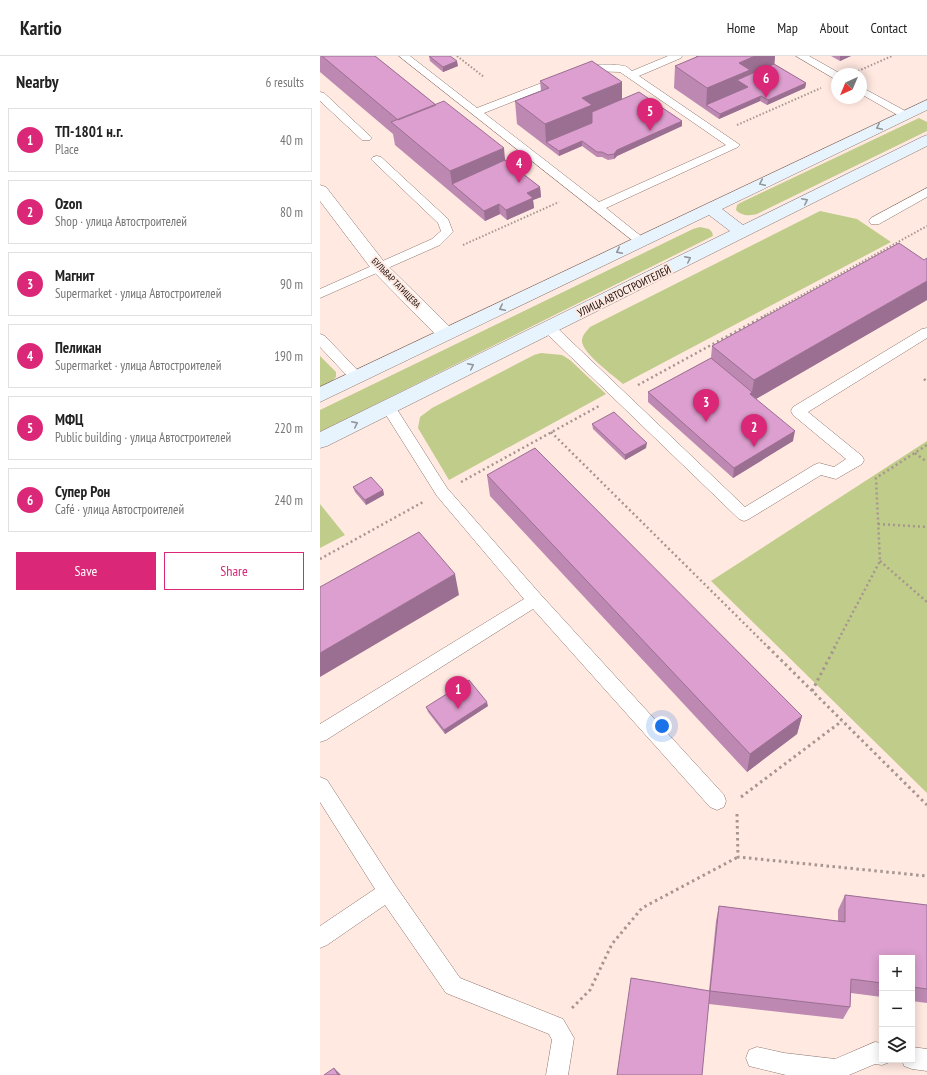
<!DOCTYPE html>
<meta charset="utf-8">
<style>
body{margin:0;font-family:"PT Sans Narrow",sans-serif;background:#f2f2f2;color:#222}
.controls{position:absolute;right:12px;bottom:12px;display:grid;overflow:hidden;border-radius:0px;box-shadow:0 2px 10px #0003}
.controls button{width:36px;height:36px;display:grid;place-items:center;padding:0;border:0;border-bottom:1px solid #e0e0e0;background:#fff;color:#222;font:20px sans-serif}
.compass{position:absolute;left:511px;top:12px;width:36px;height:36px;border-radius:50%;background:#fff;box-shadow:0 2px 10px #0003;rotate:224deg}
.you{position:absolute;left:342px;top:670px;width:14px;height:14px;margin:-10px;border:3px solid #fff;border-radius:50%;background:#1a73e8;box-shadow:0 0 0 6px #1a73e833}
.badge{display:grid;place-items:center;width:26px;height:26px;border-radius:50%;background:#db2777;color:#fff;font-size:13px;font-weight:700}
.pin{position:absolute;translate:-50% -33px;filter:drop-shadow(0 1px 2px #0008)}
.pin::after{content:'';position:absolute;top:21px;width:14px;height:12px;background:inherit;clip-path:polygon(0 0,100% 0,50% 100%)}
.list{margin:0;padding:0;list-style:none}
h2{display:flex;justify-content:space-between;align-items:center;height:52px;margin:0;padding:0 16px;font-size:17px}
h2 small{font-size:13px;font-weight:400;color:#767676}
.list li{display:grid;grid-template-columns:26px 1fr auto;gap:12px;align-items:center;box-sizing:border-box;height:64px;margin:0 8px 8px;padding:0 8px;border:1px solid #e0e0e0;border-radius:0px}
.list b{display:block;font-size:15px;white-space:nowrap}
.list p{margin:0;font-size:13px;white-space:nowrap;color:#767676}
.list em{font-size:13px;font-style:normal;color:#767676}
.actions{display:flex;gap:8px;padding:12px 16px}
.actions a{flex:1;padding:9px 0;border:1px solid #db2777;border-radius:0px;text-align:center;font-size:14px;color:#db2777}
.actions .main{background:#db2777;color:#fff}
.icon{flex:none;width:22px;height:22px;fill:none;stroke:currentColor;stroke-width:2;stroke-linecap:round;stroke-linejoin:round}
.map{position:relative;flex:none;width:607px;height:1019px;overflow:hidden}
header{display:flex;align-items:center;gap:24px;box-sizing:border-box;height:56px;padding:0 20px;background:#fff;border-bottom:1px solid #e0e0e0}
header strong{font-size:19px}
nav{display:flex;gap:22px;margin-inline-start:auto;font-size:14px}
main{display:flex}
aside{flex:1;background:#fff}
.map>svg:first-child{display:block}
.green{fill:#c0cc89}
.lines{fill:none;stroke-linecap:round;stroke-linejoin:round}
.lane-casing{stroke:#8c746b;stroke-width:1}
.street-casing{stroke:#8c746b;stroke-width:1}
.secondary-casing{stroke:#8c746b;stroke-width:1}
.path-far2{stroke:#a79590;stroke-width:2;stroke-dasharray:1.5 2;stroke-linecap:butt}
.path-far1{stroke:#a79590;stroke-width:2.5;stroke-dasharray:2 3;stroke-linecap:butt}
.path{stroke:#a79590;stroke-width:3;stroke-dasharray:2.5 3.5;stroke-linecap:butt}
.lane{fill:#fff;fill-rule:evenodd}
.street{fill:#fff;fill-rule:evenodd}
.secondary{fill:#e7f4fd;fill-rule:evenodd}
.wall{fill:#bd89b2}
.shaded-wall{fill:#9a6f91}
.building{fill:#dc9fcf;stroke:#9a6f91}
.oneway{stroke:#92969b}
.labels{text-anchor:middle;stroke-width:4;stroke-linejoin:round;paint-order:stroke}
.far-street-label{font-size:9px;fill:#120907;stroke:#ffe9e1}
.street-label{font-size:11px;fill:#120907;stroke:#ffe9e1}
</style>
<header>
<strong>Kartio</strong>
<nav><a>Home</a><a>Map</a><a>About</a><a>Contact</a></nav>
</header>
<main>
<aside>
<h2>Nearby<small>6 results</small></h2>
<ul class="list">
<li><span class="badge">1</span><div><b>ТП-1801 н.г.</b><p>Place</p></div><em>40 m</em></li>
<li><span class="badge">2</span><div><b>Ozon</b><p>Shop · улица Автостроителей</p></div><em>80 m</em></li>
<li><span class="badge">3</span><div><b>Магнит</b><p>Supermarket · улица Автостроителей</p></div><em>90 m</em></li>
<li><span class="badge">4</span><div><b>Пеликан</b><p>Supermarket · улица Автостроителей</p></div><em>190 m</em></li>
<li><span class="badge">5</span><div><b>МФЦ</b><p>Public building · улица Автостроителей</p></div><em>220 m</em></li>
<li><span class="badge">6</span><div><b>Супер Рон</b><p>Café · улица Автостроителей</p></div><em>240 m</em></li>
</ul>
<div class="actions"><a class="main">Save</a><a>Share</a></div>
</aside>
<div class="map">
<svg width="607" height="1019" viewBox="0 0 607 1019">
<rect width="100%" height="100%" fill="#ffe9e1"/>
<!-- green -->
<path class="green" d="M 599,62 L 607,66 L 607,75 L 437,158 C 430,160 421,160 416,154 L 417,149 L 420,147 Z
M 500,155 L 537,163 L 571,186 L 303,328 C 294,320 262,297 262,285 C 262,279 267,275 270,271 Z
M 380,171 L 389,173 L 392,176 L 393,180 L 0,376 L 0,354 L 373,173 Z
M 221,297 L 242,299 L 250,304 L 286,338 L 129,424 L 98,372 L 100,361 L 112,352 L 214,299 Z
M 0,300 L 16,316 L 16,321 L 9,328 L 0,334 Z
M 607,385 L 607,737 L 391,525 Z
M 0,448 L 25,479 L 0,492 Z"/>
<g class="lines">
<!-- lane casing -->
<g class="lane-casing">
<path id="lane" d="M 79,0 L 90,0 L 157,52 L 237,21 L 245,21 L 246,23 L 245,25 L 164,57 L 279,146 L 406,89 L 300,16 L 269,15 L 262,17 L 257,14 C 262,8 299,7 307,11 C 309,12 310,14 312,15 L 348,0 L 362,0 L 361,2 L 319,20 L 420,89 L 418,91 L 286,152 L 327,185 L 325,188 L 317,188 Z
M 476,0 L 489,0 L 521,18 L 517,18 L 517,23 L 513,22 Z
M 541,31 L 589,57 L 590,59 L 589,61 L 581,61 L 541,38 Z
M 0,36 L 4,37 L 50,80 L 52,82 L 50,84 L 42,84 L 0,45 Z
M 57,100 L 61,101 L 128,163 L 133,176 L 120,189 L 0,242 L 0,233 L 112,183 L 121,175 L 118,167 L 53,105 L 51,103 L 53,101 Z
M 607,132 L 607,141 L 559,168 L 551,168 L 549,165 L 551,162 Z
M 229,268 L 234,269 L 425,451 L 494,409 L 499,407 L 514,411 L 526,403 L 473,359 L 471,355 L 473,351 L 602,273 L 607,272 L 607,282 L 488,356 L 542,400 L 544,404 L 542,408 L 516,423 L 501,419 L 429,463 L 424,465 L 419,463 L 224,275 L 222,272 L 224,269 Z
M 0,278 L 5,280 L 42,319 L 44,322 L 42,325 L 37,327 L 32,325 L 0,291 Z
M 68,346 L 73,347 L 127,432 L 221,539 L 404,739 L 406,745 L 404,751 L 397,754 L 390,751 L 213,553 L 6,684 L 0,686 L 0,668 L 204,543 L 117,440 L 61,351 L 63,347 Z
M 0,721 L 7,724 L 75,829 L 140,922 L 243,963 L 254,982 L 248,1019 L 226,1019 L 232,984 L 229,978 L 126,937 L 65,849 L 7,889 L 0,892 L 0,870 L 55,833 L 0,746 Z
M 555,986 L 562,987 L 562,1004 L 570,1004 L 570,1006 L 562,1009 L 555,1008 L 529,1019 L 466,1019 L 429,1010 L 426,1002 L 429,994 L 437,991 L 464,997 L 515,1003 Z
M 592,991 L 607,993 L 607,1015 L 592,1013 L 584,1010 L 582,1004 L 592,1004 Z"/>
</g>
<!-- street casing -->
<g class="street-casing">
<path id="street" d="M 0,129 L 6,131 L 65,207 L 133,274 L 135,278 L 133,282 L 126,284 L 119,282 L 53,215 L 0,145 Z"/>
</g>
<!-- secondary casing -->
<g class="secondary-casing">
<path id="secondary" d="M 607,44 L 607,54 L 402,153 L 423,169 L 602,81 L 607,79 L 607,90 L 7,390 L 0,392 L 0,376 L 410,175 L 389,159 L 0,346 L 0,331 Z"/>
</g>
<!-- path-far2 -->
<path class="path-far2" d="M 137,0 L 164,21
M 538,15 L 572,0
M 417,69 L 501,32
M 143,189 L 239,146
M 444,260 L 607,170"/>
<!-- path-far1 -->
<path class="path-far1" d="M 604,323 L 607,326
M 318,329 L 446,259
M 231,376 L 449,592
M 595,397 L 607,406
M 141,426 L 279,350
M 558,468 L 607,471
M 0,503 L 103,446
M 560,505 L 607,546
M 514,592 L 560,505 L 556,422 L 607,389"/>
<!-- path -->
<path class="path" d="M 448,591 L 607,749
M 492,635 L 515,591
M 421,741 L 522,665
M 417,758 L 418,801 L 607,820
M 252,952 L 270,934 L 292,888 L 322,852 L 418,801"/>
<!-- lane -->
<use href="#lane" class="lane"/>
<!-- street -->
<use href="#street" class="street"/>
<!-- secondary -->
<use href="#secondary" class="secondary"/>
</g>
<!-- wall -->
<path class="wall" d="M 0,0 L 55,0 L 185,104 L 220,131 L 221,141 L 213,144 L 214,152 L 187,164 L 180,158 L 165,165 L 75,89 L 73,78 L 0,16 Z
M 109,0 L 138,10 L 123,16 L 110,5 Z
M 376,0 L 455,0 L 454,8 L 486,27 L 485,32 L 447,49 L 440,45 L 399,63 L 354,32 L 355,10 L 376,1 Z
M 511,0 L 531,0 L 520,5 Z
M 220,25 L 302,43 L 362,70 L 297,100 L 294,103 L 288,104 L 282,101 L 277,101 L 262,90 L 239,100 L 197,68 L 195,45 L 221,35 Z
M 607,244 L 436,343 L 473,385 L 413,422 L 328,346 L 328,336 L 391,302 L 392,290 Z
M 272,368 L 326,392 L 305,404 L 273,373 Z
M 167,419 L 482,660 L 477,678 L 427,716 L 170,440 Z
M 33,431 L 63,434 L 64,439 L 46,449 L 35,436 Z
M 168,650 L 125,678 L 108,656 L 106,651 Z
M 525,839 L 607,849 L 607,947 L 592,945 L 592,902 L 562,902 L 562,941 L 531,937 L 530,951 L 523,963 L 389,948 L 389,935 L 396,865 L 399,850 L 518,865 L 518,854 Z"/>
<!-- shaded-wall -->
<path class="shaded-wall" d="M 435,0 L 455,0 L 454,13 L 427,36 L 386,49 L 386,54 L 387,32 L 419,7 Z
M 520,0 L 531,0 L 520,5 Z
M 137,5 L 138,10 L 123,16 L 123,11 Z
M 302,26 L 302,48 L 272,72 L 226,86 L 225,68 L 262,42 Z
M 486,27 L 485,32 L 447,49 L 448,44 Z
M 441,40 L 440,45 L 399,63 L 400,58 Z
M 362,65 L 362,70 L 297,100 L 294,103 L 294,98 L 297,94 Z
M 262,85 L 262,90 L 239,100 L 239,95 Z
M 184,92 L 186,114 L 132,128 L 130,115 Z
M 220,131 L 221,141 L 213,144 L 214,152 L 187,164 L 186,154 L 207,137 Z
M 179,148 L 180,158 L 165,165 L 164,155 Z
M 607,225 L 607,244 L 429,347 L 430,338 L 432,336 L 434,324 Z
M 475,375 L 473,385 L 413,422 L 414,412 Z
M 327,387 L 326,392 L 305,404 L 305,399 Z
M 63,434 L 64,439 L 46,449 L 45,444 Z
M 135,518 L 139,539 L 0,621 L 0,597 Z
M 167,646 L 168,650 L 125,678 L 124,674 Z
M 482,660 L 477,678 L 427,716 L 430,698 Z
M 14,1012 L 21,1019 L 18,1019 Z"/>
<!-- building -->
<path class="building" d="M 2,0 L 55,0 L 116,49 L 78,64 Z
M 109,0 L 130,0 L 137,5 L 123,11 Z
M 379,0 L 435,0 L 419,7 L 430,14 L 387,32 L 355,10 Z
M 272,5 L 302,26 L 262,42 L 272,49 L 225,68 L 195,45 L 229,32 L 220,25 Z
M 454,8 L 486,27 L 448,44 L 441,40 L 400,58 L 386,49 L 428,31 L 417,24 Z
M 319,36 L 362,65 L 297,94 L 294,98 L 288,99 L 282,96 L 277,96 L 262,85 L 239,95 L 226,86 L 272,67 L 272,56 Z
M 124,45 L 184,92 L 130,115 L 71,66 Z
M 185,104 L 220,131 L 207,137 L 213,142 L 186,154 L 179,148 L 164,155 L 132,128 Z
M 579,187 L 604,204 L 607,202 L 607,225 L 434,324 L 392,290 Z
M 391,302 L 432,336 L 430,338 L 475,375 L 414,412 L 328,336 Z
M 294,356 L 327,387 L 305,399 L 272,368 Z
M 215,392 L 482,660 L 430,698 L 167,419 Z
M 51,421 L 63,434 L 45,444 L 33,431 Z
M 99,476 L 135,518 L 0,597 L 0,531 Z
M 149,624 L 167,646 L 124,674 L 106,651 Z
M 525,839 L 607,849 L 607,933 L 592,931 L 592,902 L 562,902 L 562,927 L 531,923 L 530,951 L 390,935 L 399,850 L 525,866 Z
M 311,922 L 390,935 L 382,1019 L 297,1019 Z
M 14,1012 L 18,1019 L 4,1019 Z"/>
<!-- one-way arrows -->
<defs><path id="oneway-chevron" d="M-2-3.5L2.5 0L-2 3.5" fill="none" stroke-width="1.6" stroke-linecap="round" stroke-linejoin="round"/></defs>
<g class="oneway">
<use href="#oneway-chevron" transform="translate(559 71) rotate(155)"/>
<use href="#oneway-chevron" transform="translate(442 127) rotate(155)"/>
<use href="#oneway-chevron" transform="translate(485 145) rotate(-26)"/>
<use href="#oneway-chevron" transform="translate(299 195) rotate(154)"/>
<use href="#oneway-chevron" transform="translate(368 203) rotate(-26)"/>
<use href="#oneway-chevron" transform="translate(182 252) rotate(154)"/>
<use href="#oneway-chevron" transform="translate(151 310) rotate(-26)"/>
<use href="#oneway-chevron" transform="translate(35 368) rotate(-26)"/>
</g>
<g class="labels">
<!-- far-street labels -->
<g class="far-street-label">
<text transform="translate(76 227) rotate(46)" y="3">БУЛЬВАР ТАТИЩЕВА</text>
</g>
<!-- street labels -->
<g class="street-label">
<text transform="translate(304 235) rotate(-26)" y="4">УЛИЦА АВТОСТРОИТЕЛЕЙ</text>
</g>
</g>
</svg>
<div class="controls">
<button>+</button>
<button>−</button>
<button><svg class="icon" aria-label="layers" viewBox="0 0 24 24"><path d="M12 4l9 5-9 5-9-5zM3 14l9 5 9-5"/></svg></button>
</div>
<svg class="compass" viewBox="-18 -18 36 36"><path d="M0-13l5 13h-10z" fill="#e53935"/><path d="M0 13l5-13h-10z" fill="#767676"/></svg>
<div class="you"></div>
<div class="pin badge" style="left:138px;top:653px">1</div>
<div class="pin badge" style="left:434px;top:391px">2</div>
<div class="pin badge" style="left:386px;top:366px">3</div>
<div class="pin badge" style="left:199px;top:127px">4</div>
<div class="pin badge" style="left:330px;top:75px">5</div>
<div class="pin badge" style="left:446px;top:42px">6</div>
</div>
</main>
